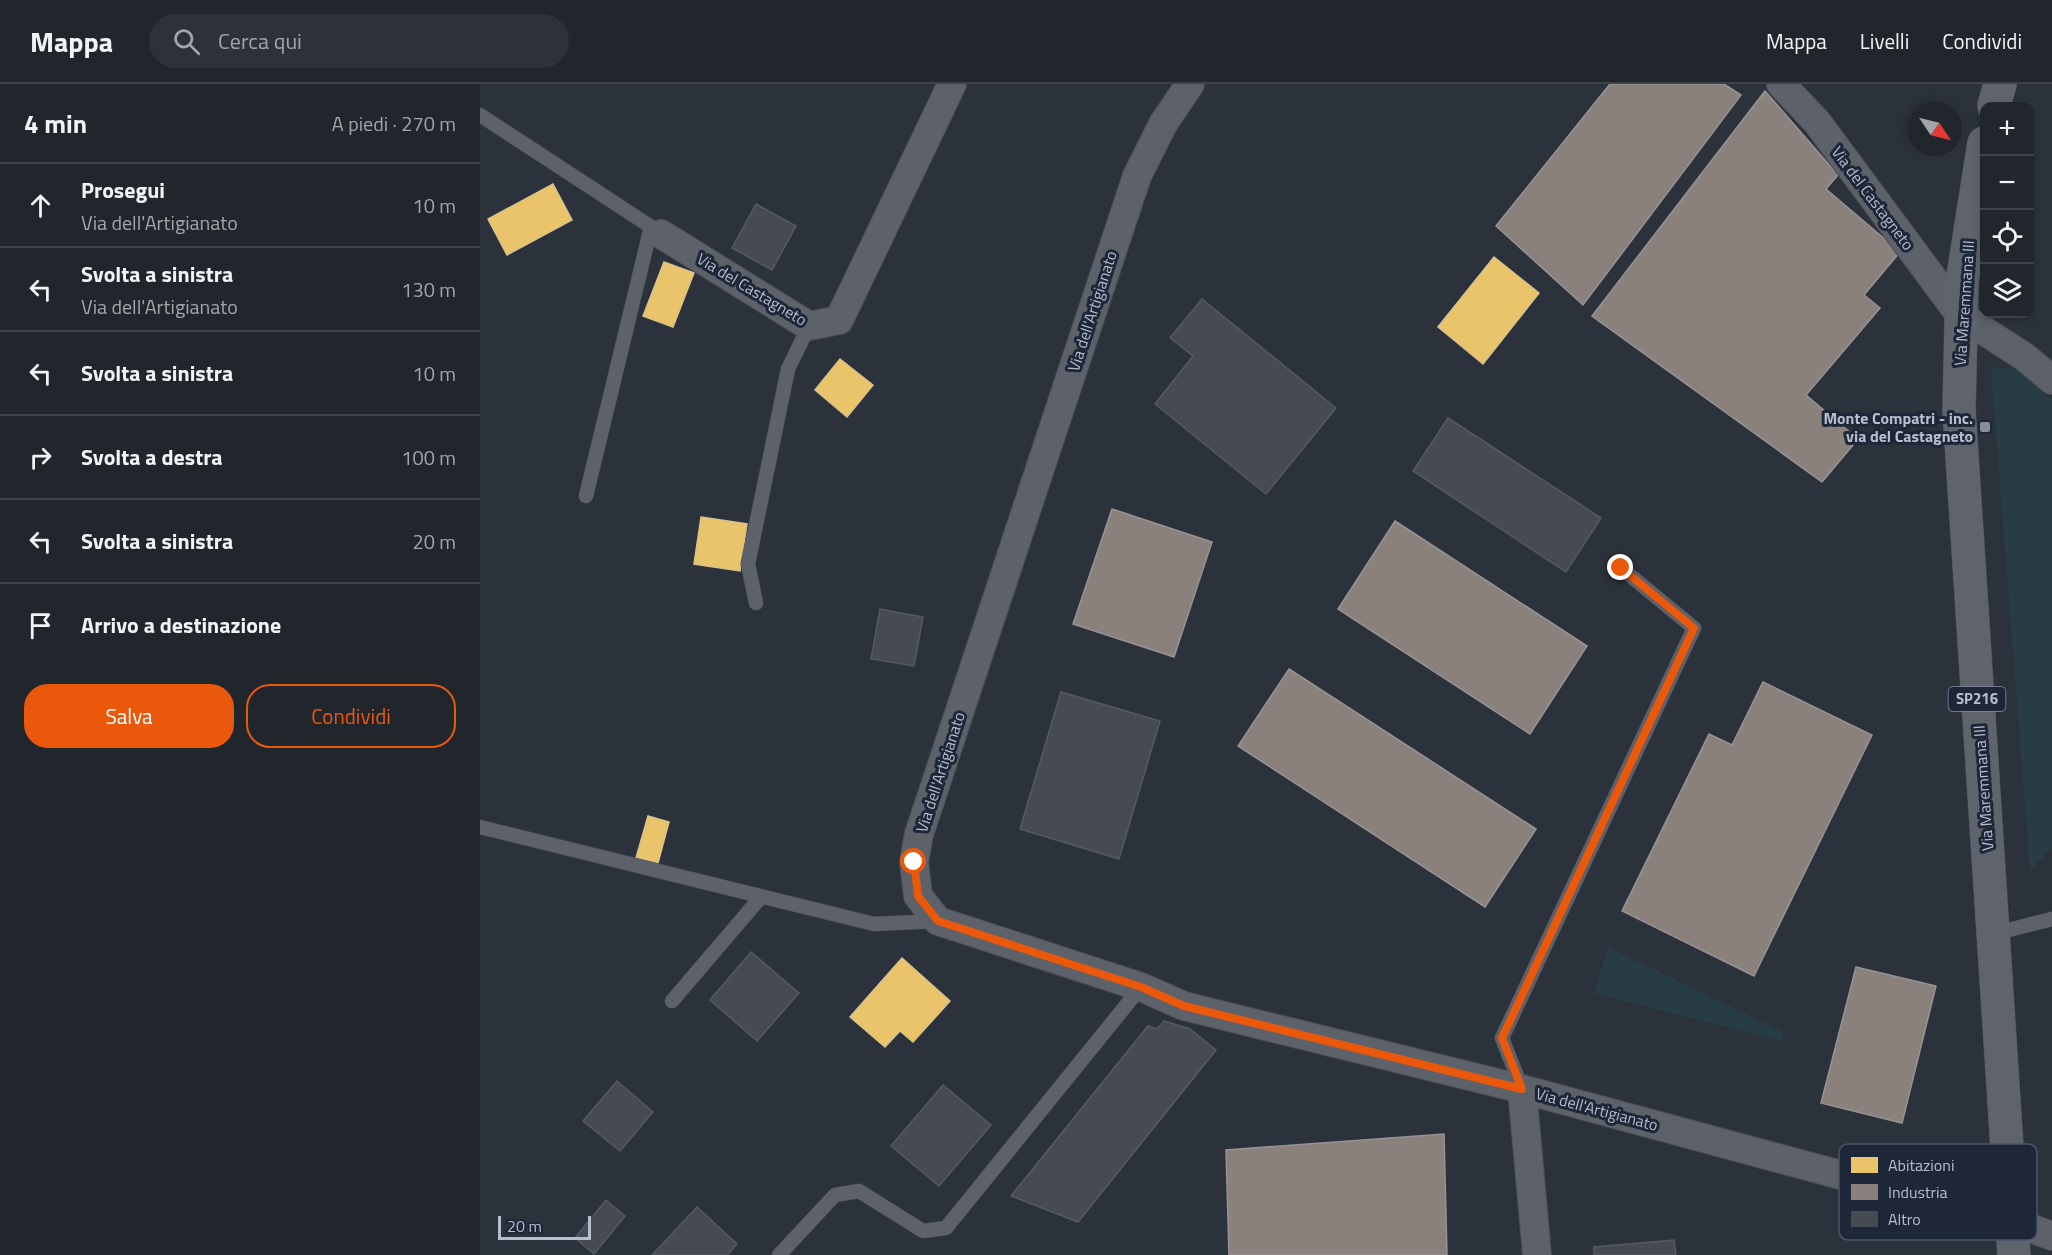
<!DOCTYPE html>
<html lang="it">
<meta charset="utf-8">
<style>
body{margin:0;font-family:"Titillium Web",sans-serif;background:#2d3239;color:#f1f3f6}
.controls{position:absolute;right:18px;top:18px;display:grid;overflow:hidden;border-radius:12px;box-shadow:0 3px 9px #0003}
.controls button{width:54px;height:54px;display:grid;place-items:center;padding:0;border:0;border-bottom:2px solid #3e4349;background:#21262d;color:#f1f3f6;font:30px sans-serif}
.compass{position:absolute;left:1428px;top:18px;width:54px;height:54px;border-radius:50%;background:#21262d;box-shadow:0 3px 9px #0003;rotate:125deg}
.scale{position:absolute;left:18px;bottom:15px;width:93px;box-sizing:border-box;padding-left:6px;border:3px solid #b6becd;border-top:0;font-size:16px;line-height:21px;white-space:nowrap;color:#b6becd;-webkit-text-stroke:4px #1e2738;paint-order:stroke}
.stop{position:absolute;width:18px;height:18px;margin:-14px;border:4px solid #ea580c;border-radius:50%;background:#fff}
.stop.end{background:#ea580c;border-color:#fff;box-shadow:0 2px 6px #0008}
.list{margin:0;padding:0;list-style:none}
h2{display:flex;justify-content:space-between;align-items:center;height:78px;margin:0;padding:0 24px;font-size:26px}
h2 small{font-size:20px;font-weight:400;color:#a2a5aa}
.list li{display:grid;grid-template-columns:39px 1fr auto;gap:18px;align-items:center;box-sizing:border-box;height:84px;padding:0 24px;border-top:2px solid #3e4349}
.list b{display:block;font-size:22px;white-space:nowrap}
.list p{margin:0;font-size:20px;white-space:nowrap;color:#a2a5aa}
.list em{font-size:20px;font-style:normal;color:#a2a5aa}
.actions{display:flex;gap:12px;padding:18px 24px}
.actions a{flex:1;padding:14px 0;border:2px solid #ea580c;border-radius:24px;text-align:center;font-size:21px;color:#ea580c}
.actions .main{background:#ea580c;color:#fff}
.icon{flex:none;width:33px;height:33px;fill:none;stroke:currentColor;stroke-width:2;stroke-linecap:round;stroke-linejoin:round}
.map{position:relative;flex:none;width:1572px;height:1171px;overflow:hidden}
header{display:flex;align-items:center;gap:36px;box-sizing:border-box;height:84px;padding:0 30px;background:#21262d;border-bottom:2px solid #3e4349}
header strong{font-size:28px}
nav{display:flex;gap:33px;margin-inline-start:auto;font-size:21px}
.search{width:420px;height:54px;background:#2d3239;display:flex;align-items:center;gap:15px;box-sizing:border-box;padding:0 21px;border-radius:33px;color:#a2a5aa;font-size:22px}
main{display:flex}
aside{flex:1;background:#21262d}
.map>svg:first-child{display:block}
.green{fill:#283d43}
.homes{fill:#e9c46a;stroke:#dac288;stroke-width:1.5}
.industry{fill:#8a817c;stroke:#979394;stroke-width:1.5}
.building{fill:#454a53;stroke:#545a63;stroke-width:1.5}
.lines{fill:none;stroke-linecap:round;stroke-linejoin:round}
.lane-casing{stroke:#4a4e56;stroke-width:15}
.street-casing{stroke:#4a4e56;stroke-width:30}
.primary-casing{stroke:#4a4f59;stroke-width:34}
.lane{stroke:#5c616a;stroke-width:14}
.street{stroke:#5c616a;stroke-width:28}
.primary{stroke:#5f636b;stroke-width:33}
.route{stroke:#ea580c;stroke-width:8}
.poi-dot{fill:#868d9a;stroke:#1e2738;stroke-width:2}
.labels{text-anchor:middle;stroke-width:6;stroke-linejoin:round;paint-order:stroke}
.shield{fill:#1e2738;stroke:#8891a0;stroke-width:1.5}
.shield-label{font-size:15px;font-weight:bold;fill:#b6becd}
.street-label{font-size:16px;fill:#b6becd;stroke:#1e2738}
.poi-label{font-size:16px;font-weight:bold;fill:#b6becd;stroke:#1e2738;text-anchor:end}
.key{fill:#1e2738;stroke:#4c5465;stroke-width:1.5}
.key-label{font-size:16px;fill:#b6becd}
</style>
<header>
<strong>Mappa</strong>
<div class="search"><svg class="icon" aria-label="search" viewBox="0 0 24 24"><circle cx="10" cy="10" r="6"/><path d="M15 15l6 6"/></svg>Cerca qui</div>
<nav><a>Mappa</a><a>Livelli</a><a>Condividi</a></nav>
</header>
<main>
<aside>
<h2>4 min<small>A piedi · 270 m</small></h2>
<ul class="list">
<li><svg class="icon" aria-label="ahead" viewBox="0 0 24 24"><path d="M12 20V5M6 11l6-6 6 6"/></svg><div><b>Prosegui</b><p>Via dell'Artigianato</p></div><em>10 m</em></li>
<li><svg class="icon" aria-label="left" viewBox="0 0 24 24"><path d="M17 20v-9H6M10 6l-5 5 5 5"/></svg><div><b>Svolta a sinistra</b><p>Via dell'Artigianato</p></div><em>130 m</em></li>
<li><svg class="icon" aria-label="left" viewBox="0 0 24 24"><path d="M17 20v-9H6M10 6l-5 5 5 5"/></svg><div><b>Svolta a sinistra</b></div><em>10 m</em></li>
<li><svg class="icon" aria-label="right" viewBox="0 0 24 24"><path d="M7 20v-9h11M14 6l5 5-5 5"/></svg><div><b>Svolta a destra</b></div><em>100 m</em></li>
<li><svg class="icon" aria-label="left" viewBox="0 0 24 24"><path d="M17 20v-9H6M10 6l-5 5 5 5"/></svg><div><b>Svolta a sinistra</b></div><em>20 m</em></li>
<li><svg class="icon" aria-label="arrive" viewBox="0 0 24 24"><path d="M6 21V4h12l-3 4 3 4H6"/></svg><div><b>Arrivo a destinazione</b></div></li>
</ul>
<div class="actions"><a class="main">Salva</a><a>Condividi</a></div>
</aside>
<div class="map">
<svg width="1572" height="1171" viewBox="0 0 1572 1171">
<rect width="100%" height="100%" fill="#2c323c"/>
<!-- green -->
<path class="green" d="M 1535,283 L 1572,316 L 1572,764 L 1550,786 L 1511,285 Z
M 1128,863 L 1304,948 L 1300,957 L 1114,909 Z"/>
<!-- homes -->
<path class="homes" d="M 73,100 L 92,136 L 27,171 L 8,135 Z
M 1014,173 L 1059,209 L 1003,280 L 958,243 Z
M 184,178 L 214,189 L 193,243 L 163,232 Z
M 360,275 L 393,301 L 367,333 L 335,306 Z
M 221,433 L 267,440 L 260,487 L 214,480 Z
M 168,732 L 189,738 L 178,779 L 156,774 Z
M 422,874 L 470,917 L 433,958 L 420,947 L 405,963 L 370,933 Z"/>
<!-- industry -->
<path class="industry" d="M 1130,0 L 1244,0 L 1261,11 L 1103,221 L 1016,142 Z
M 1285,7 L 1358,91 L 1346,105 L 1420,168 L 1384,211 L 1400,224 L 1326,311 L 1378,355 L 1342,398 L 1112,232 Z
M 632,425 L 732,458 L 694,573 L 593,540 Z
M 915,437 L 1107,562 L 1050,650 L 858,525 Z
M 809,585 L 1056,745 L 1005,823 L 758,662 Z
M 1283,598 L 1392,651 L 1274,892 L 1142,827 L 1229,650 L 1252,661 Z
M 1376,883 L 1456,902 L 1422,1039 L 1341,1019 Z
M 964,1050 L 967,1171 L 749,1171 L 746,1066 Z"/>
<!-- building -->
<path class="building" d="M 276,120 L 316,142 L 292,186 L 252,164 Z
M 722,215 L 856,324 L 786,410 L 675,320 L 713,272 L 690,254 Z
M 968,334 L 1121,434 L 1086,488 L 933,387 Z
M 400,525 L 443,533 L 434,582 L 391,575 Z
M 581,608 L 680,637 L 639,775 L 540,745 Z
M 271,868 L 319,909 L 277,957 L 230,916 Z
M 684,937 L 710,945 L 736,966 L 598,1138 L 531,1112 L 668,942 L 677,945 Z
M 137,997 L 173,1028 L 140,1067 L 103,1037 Z
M 463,1001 L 511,1041 L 459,1102 L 411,1062 Z
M 126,1116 L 145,1132 L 114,1170 L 95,1154 Z
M 217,1123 L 257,1160 L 247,1171 L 172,1171 Z
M 1194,1156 L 1196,1171 L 1114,1171 L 1114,1163 Z"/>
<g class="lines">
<!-- lane casing -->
<g class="lane-casing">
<path id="lane" d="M 0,31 L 179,148
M 106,412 L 171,143
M 276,519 L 268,480 L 308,285 L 329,242
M 0,743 L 394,840 L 458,837
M 1513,850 L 1572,835
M 192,917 L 281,813
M 1042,1005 L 1022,954 L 1214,544 L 1141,484
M 299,1171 L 355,1111 L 379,1107 L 443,1147 L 466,1144 L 661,903"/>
</g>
<!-- street casing -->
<g class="street-casing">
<path id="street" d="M 710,0 L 683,40 L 657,92 L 439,750 L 434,778 L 438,812 L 458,837 L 661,903 L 704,922 L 1042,1005 L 1531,1137 L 1572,1152
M 1301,0 L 1337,38 L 1480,231 L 1546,274 L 1572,296
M 181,150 L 329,242 L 359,236 L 472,0
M 1042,1005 L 1057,1171"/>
</g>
<!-- primary casing -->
<g class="primary-casing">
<path id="primary" d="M 1514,22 L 1520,0
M 1504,59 L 1482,198 L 1479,326 L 1534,1171"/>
</g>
<!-- lane -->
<use href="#lane" class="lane"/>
<!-- street -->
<use href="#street" class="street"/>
<!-- primary -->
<use href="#primary" class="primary"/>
</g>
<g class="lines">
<!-- route -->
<path class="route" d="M 434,778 L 438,812 L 458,837 L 661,903 L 704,922 L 1042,1005 L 1022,954 L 1214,544 L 1141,484"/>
</g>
<!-- markers -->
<rect class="poi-dot" x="1499" y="337" width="12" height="12" rx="3"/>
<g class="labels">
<!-- shield labels -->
<rect class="shield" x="1468.5" y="603" width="57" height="24" rx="4.5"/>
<g class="shield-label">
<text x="1497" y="620">SP216</text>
</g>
<!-- street labels -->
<g class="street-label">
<text transform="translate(1393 114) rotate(53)" y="6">Via del Castagneto</text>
<text transform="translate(272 205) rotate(31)" y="6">Via del Castagneto</text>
<text transform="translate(1484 219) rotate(-86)" y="6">Via Maremmana III</text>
<text transform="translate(612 227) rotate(-72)" y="6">Via dell'Artigianato</text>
<text transform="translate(460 688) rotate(-72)" y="6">Via dell'Artigianato</text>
<text transform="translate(1503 704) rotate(-94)" y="6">Via Maremmana III</text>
<text transform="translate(1117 1025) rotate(15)" y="6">Via dell'Artigianato</text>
</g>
<!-- poi labels -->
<g class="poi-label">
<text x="1493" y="340">Monte Compatri - inc.<tspan x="1493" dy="18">via del Castagneto</tspan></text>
</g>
</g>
<!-- legend -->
<rect x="1359" y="1060" width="198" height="96" rx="9" class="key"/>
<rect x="1371" y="1073" width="27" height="16" fill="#e9c46a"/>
<rect x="1371" y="1100" width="27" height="16" fill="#8a817c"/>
<rect x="1371" y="1127" width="27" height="16" fill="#454a53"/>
<g class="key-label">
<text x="1408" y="1087">Abitazioni</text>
<text x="1408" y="1114">Industria</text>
<text x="1408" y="1141">Altro</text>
</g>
</svg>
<div class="controls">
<button>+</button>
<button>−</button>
<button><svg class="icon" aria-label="locate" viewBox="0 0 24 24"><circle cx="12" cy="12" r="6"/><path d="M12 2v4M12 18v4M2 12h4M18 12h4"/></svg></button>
<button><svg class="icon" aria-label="layers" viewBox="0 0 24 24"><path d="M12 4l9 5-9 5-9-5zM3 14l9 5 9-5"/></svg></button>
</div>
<svg class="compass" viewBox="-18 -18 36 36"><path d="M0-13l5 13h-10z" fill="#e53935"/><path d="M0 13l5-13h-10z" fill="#a2a5aa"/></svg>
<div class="scale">20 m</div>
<div class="stop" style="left:434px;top:778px"></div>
<div class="stop end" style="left:1141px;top:484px"></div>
</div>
</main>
